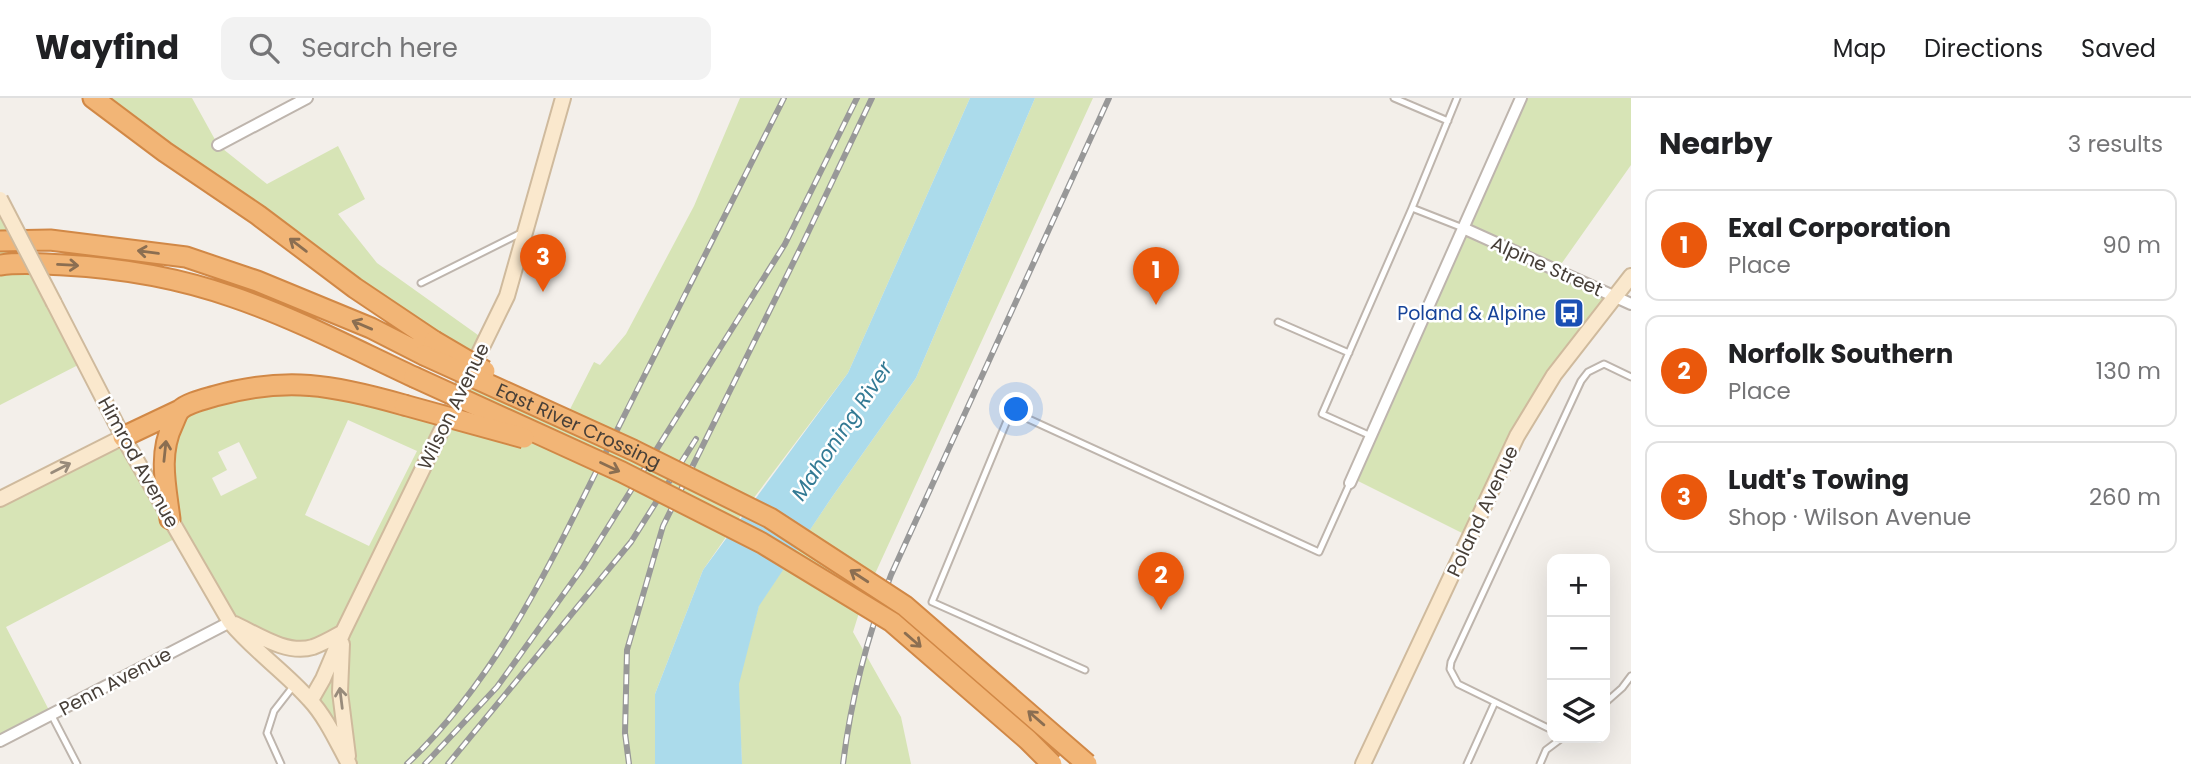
<!DOCTYPE html>
<meta charset="utf-8">
<style>
body{margin:0;font-family:Poppins,sans-serif;background:#f2f2f2;color:#202124}
.controls{position:absolute;right:21px;bottom:21px;display:grid;overflow:hidden;border-radius:14px;box-shadow:0 7px 28px #0002}
.controls button{width:63px;height:63px;display:grid;place-items:center;padding:0;border:0;border-bottom:2px solid #e0e0e0;background:#fff;color:#202124;font:35px sans-serif}
.you{position:absolute;left:1017px;top:312px;width:24px;height:24px;margin:-18px;border:5px solid #fff;border-radius:50%;background:#1a73e8;box-shadow:0 0 0 10px #1a73e833}
.badge{display:grid;place-items:center;width:46px;height:46px;border-radius:50%;background:#ea580c;color:#fff;font-size:23px;font-weight:700}
.pin{position:absolute;translate:-50% -58px;filter:drop-shadow(0 2px 4px #0008)}
.pin::after{content:'';position:absolute;top:37px;width:24px;height:21px;background:inherit;clip-path:polygon(0 0,100% 0,50% 100%)}
.list{margin:0;padding:0;list-style:none}
h2{display:flex;justify-content:space-between;align-items:center;height:91px;margin:0;padding:0 28px;font-size:30px}
h2 small{font-size:23px;font-weight:400;color:#757577}
.list li{display:grid;grid-template-columns:46px 1fr auto;gap:21px;align-items:center;box-sizing:border-box;height:112px;margin:0 14px 14px;padding:0 14px;border:2px solid #e0e0e0;border-radius:14px}
.list b{display:block;font-size:26px;white-space:nowrap}
.list p{margin:0;font-size:23px;white-space:nowrap;color:#757577}
.list em{font-size:23px;font-style:normal;color:#757577}
.icon{flex:none;width:38px;height:38px;fill:none;stroke:currentColor;stroke-width:2;stroke-linecap:round;stroke-linejoin:round}
.map{position:relative;flex:none;width:1631px;height:666px;overflow:hidden}
header{display:flex;align-items:center;gap:42px;box-sizing:border-box;height:98px;padding:0 35px;background:#fff;border-bottom:2px solid #e0e0e0}
header strong{font-size:33px}
nav{display:flex;gap:38px;margin-inline-start:auto;font-size:24px}
.search{width:490px;height:63px;background:#f2f2f2;display:flex;align-items:center;gap:18px;box-sizing:border-box;padding:0 24px;border-radius:14px;color:#757577;font-size:26px}
main{display:flex}
aside{flex:1;background:#fff}
.map>svg:first-child{display:block}
.green{fill:#d7e4b6;fill-rule:evenodd}
.water{fill:#abdbeb}
.lines{fill:none;stroke-linecap:round;stroke-linejoin:round}
.service-casing{stroke:#beb5ad;stroke-width:9}
.minor-casing{stroke:#beb5ad;stroke-width:14}
.secondary-casing{stroke:#cfba9d;stroke-width:18}
.motorway-casing{stroke:#d18846;stroke-width:23}
.service{stroke:#fff;stroke-width:5}
.minor{stroke:#fff;stroke-width:10}
.secondary{stroke:#fae8cd;stroke-width:14}
.motorway{stroke:#f2b576;stroke-width:19}
.rail-casing{stroke:#989898;stroke-width:6}
.rail{stroke:#fff;stroke-width:3.5;stroke-dasharray:10;stroke-linecap:butt}
.secondary-bridge-casing{stroke:#cfba9d;stroke-width:18;stroke-linecap:butt}
.motorway-bridge-casing{stroke:#d18846;stroke-width:23;stroke-linecap:butt}
.secondary-bridge{stroke:#fae8cd;stroke-width:14}
.motorway-bridge{stroke:#f2b576;stroke-width:19}
.oneway{stroke:#8b6e51}
.oneway2{stroke:#988b7b}
.labels{text-anchor:middle;stroke-width:5;stroke-linejoin:round;paint-order:stroke}
.street-label{font-size:19px;fill:#473f38;stroke:#fff}
.transit-label{font-size:19px;fill:#164399;stroke:#fff;text-anchor:end}
.water-label{font-size:21px;font-style:italic;fill:#337a94;stroke:#fff}
</style>
<header>
<strong>Wayfind</strong>
<div class="search"><svg class="icon" aria-label="search" viewBox="0 0 24 24"><circle cx="10" cy="10" r="6"/><path d="M15 15l6 6"/></svg>Search here</div>
<nav><a>Map</a><a>Directions</a><a>Saved</a></nav>
</header>
<main>
<div class="map">
<svg width="1631" height="666" viewBox="0 0 1631 666">
<rect width="100%" height="100%" fill="#f3efea"/>
<!-- green -->
<path class="green" d="M 93,0 L 192,0 L 218,47 L 267,86 L 338,48 L 365,101 L 338,116 L 377,165 L 485,242 L 472,265 L 565,321 L 594,264 L 600,267 L 626,236 L 694,108 L 740,0 L 970,0 L 848,275 L 747,409 L 703,472 L 655,596 L 655,666 L 349,666 L 311,602 L 343,535 L 305,551 L 230,524 L 180,438 L 6,529 L 51,616 L 0,643 L 0,401 L 123,339 L 169,419 L 164,362 L 180,312 L 262,288 L 448,319 L 468,277 ZM 348,322 L 417,353 L 369,448 L 305,417 ZM 239,344 L 257,380 L 221,398 L 212,380 L 227,372 L 218,354 Z
M 1035,0 L 1093,0 L 863,502 L 853,534 L 901,619 L 911,666 L 742,666 L 738,586 L 759,507 L 832,399 L 916,280 Z
M 1521,0 L 1631,0 L 1631,67 L 1557,172 L 1613,198 L 1554,277 L 1470,439 L 1352,380 Z
M 0,101 L 84,264 L 0,307 Z"/>
<!-- water -->
<path class="water" d="M 970,0 L 1035,0 L 916,280 L 832,399 L 759,508 L 739,586 L 742,666 L 655,666 L 655,596 L 703,472 L 848,275 Z"/>
<g class="lines">
<!-- service casing -->
<g class="service-casing">
<path id="service" d="M 1394,0 L 1448,23
M 1412,110 L 1463,130
M 421,185 L 521,135
M 1278,224 L 1349,255
M 1371,338 L 1322,316 L 1412,110 L 1457,0
M 1085,572 L 932,504 L 1011,313 L 1319,454 L 1350,385
M 1605,605 L 1622,590 L 1631,578
M 51,616 L 77,666
M 1552,632 L 1458,586 L 1450,571 L 1451,564 L 1581,283 L 1588,274 L 1604,266 L 1631,279
M 281,666 L 267,635 L 274,613 L 295,586
M 1467,666 L 1495,604
M 1540,666 L 1546,652 L 1562,640"/>
</g>
<!-- minor casing -->
<g class="minor-casing">
<path id="minor" d="M 218,47 L 307,0
M 1463,130 L 1631,206
M 1350,385 L 1521,0
M 0,643 L 230,524"/>
</g>
<!-- secondary casing -->
<g class="secondary-casing">
<path id="secondary" d="M 54,205 L 123,339 L 230,524 C 254,553 284,573 309,601 C 326,619 337,644 349,666
M 0,401 L 123,339
M 235,526 C 258,537 287,557 313,549 C 324,545 334,539 343,534
M 342,546 L 340,594 L 348,658
M 311,602 L 323,581 L 343,534 L 507,198 L 563,0
M 1363,666 L 1517,338 L 1554,277 L 1631,178"/>
</g>
<!-- motorway casing -->
<g class="motorway-casing">
<path id="motorway" d="M 93,0 L 165,54 L 258,117 L 355,190 L 434,243
M 0,143 L 50,142 L 186,159 L 257,183 L 371,230 L 424,257
M 0,167 C 21,164 43,166 64,167 C 120,170 179,180 233,199 C 295,220 354,251 414,279
M 123,339 L 180,312
M 170,421 C 166,389 158,356 173,326 C 175,322 177,315 180,312 C 187,305 205,301 215,298 C 286,278 334,287 404,307"/>
</g>
<!-- service -->
<use href="#service" class="service"/>
<!-- minor -->
<use href="#minor" class="minor"/>
<!-- secondary -->
<use href="#secondary" class="secondary"/>
<!-- motorway -->
<use href="#motorway" class="motorway"/>
<!-- rail casing -->
<g class="rail-casing">
<path id="rail" d="M 407,666 C 501,577 553,459 610,346 C 668,230 726,115 784,0
M 425,666 L 497,589 L 583,469 L 785,146 L 857,0
M 448,666 L 631,444 L 696,341
M 629,666 L 625,635 L 627,552 L 663,428 L 803,145 L 872,0
M 843,666 C 851,600 867,539 891,477 L 1109,0"/>
</g>
<!-- rail -->
<use href="#rail" class="rail"/>
<!-- secondary-bridge casing -->
<g class="secondary-bridge-casing">
<path id="secondary-bridge" d="M 0,101 L 54,205"/>
</g>
<!-- motorway-bridge casing -->
<g class="motorway-bridge-casing">
<g id="motorway-bridge">
<path d="M 434,243 L 485,273"/>
<path id="s1" d="M 424,257 L 633,352 L 770,420 L 905,508 L 1087,666"/>
<path d="M 414,279 L 622,374 L 762,445 L 892,524 L 1028,642 L 1052,666"/>
<path d="M 404,307 L 524,340"/>
</g>
</g>
<!-- secondary-bridge -->
<use href="#secondary-bridge" class="secondary-bridge"/>
<!-- motorway-bridge -->
<use href="#motorway-bridge" class="motorway-bridge"/>
</g>
<!-- one-way arrows -->
<defs><path id="oneway-shaft" d="M-6 0H5M1.5-3L5.5 0L1.5 3" fill="none" stroke-width="1.6" stroke-linecap="round" stroke-linejoin="round" transform="scale(1.75)"/></defs>
<g class="oneway">
<use href="#oneway-shaft" transform="translate(298 147) rotate(-143)"/>
<use href="#oneway-shaft" transform="translate(148 154) rotate(-172)"/>
<use href="#oneway-shaft" transform="translate(68 167) rotate(3)"/>
<use href="#oneway-shaft" transform="translate(362 227) rotate(-157)"/>
<use href="#oneway-shaft" transform="translate(165 353) rotate(-84)"/>
<use href="#oneway-shaft" transform="translate(610 369) rotate(25)"/>
<use href="#oneway-shaft" transform="translate(859 478) rotate(-147)"/>
<use href="#oneway-shaft" transform="translate(913 542) rotate(41)"/>
<use href="#oneway-shaft" transform="translate(1036 620) rotate(-139)"/>
</g>
<g class="oneway2">
<use href="#oneway-shaft" transform="translate(61 370) rotate(-27)"/>
<use href="#oneway-shaft" transform="translate(341 600) rotate(-97)"/>
</g>
<!-- icons -->
<defs>
<g id="bus-square" transform="scale(1.575)"><rect x="-9" y="-9" width="18" height="18" rx="4" fill="#1a4fb4" stroke="#fff"/><path d="M-5-6H5V4H4V6H2V4H-2V6H-4V4H-5ZM-3.5-4V0h7V-4ZM-3.5 1.2v1.5H-2V1.2ZM2 1.2v1.5H3.5V1.2Z" fill="#fff"/></g>
</defs>
<g fill-rule="evenodd">
<use href="#bus-square" x="1569" y="215"/>
</g>
<g class="labels">
<!-- street labels -->
<g class="street-label">
<text transform="translate(1547 168) rotate(24)" y="7">Alpine Street</text>
<text transform="translate(453 308) rotate(-64)" y="7">Wilson Avenue</text>
<text dy="7" stroke="none"><textPath href="#s1" startOffset="170">East River Crossing</textPath></text>
<text transform="translate(139 364) rotate(61)" y="7">Himrod Avenue</text>
<text transform="translate(1482 413) rotate(-65)" y="7">Poland Avenue</text>
<text transform="translate(115 583) rotate(-28)" y="7">Penn Avenue</text>
</g>
<!-- transit labels -->
<g class="transit-label">
<text x="1546" y="222">Poland &amp; Alpine</text>
</g>
<!-- water labels -->
<g class="water-label">
<text transform="translate(842 333) rotate(-56)" y="7">Mahoning River</text>
</g>
</g>
</svg>
<div class="controls">
<button>+</button>
<button>−</button>
<button><svg class="icon" aria-label="layers" viewBox="0 0 24 24"><path d="M12 4l9 5-9 5-9-5zM3 14l9 5 9-5"/></svg></button>
</div>
<div class="you"></div>
<div class="pin badge" style="left:1156px;top:207px">1</div>
<div class="pin badge" style="left:1161px;top:512px">2</div>
<div class="pin badge" style="left:543px;top:194px">3</div>
</div>
<aside>
<h2>Nearby<small>3 results</small></h2>
<ul class="list">
<li><span class="badge">1</span><div><b>Exal Corporation</b><p>Place</p></div><em>90 m</em></li>
<li><span class="badge">2</span><div><b>Norfolk Southern</b><p>Place</p></div><em>130 m</em></li>
<li><span class="badge">3</span><div><b>Ludt's Towing</b><p>Shop · Wilson Avenue</p></div><em>260 m</em></li>
</ul>
</aside>
</main>
